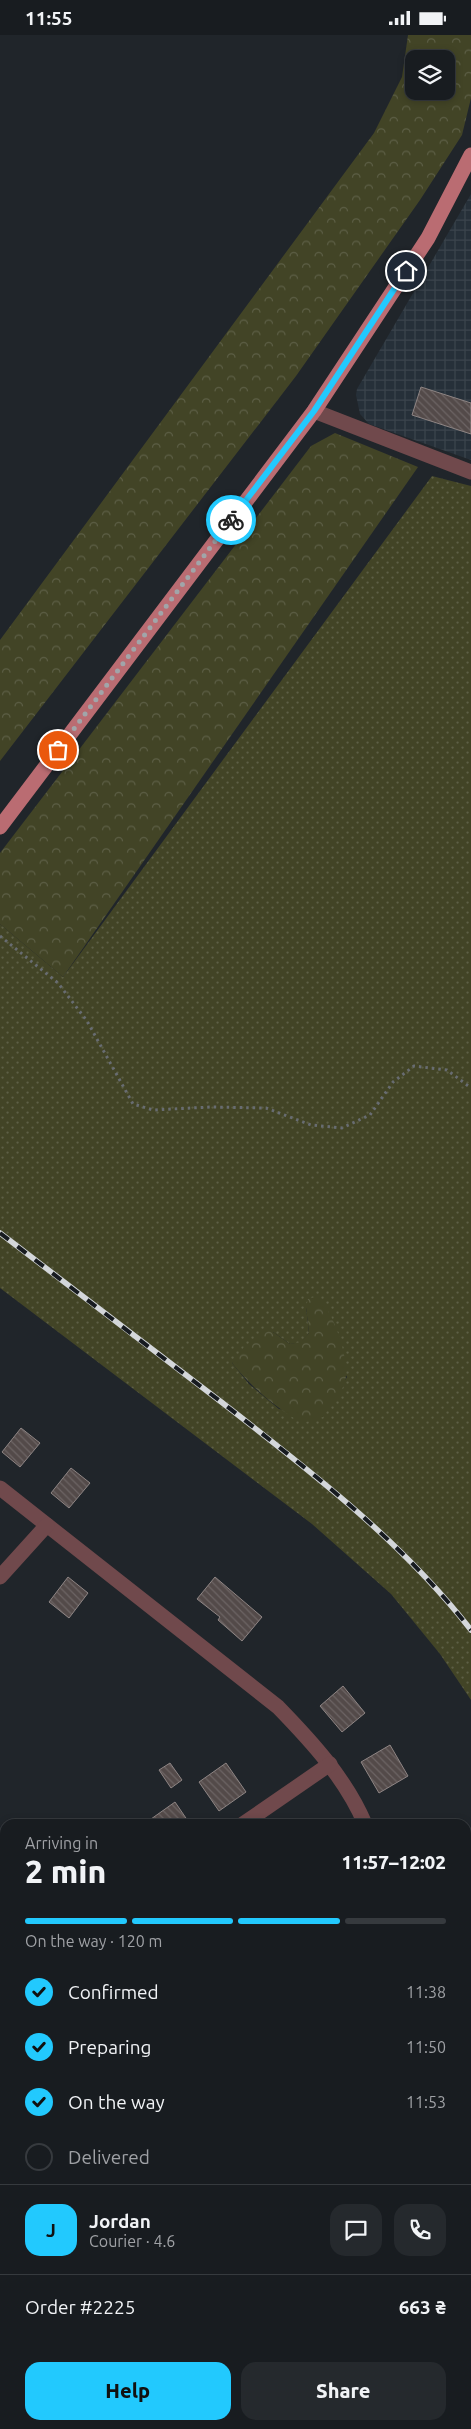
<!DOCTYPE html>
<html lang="en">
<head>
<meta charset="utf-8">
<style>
  :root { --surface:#181c20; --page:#25292d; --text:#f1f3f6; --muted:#9fa1a5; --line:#363a3e; --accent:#22c9fe }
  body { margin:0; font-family:Ubuntu,sans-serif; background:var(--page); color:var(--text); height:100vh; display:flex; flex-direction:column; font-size:19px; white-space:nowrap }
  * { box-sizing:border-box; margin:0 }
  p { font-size:16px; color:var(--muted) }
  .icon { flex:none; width:28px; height:28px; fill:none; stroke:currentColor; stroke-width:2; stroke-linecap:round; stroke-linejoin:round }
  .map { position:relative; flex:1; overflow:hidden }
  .side { position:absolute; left:0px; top:1784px; width:471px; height:611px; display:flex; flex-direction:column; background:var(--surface); border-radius:15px 15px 0 0; box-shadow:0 2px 8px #0003,0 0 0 1px var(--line) }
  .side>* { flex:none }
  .buttons { position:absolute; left:405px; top:15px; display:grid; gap:10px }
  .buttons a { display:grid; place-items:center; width:50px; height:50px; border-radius:10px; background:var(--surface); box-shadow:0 2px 8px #0003,0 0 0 1px var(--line); font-size:25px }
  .pin { position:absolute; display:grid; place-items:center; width:42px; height:42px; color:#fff; margin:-21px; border:2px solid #fff; border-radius:50%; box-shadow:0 1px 5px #0007 }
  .courier { position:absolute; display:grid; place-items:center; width:50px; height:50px; margin:-25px; border:4px solid #22c9fe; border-radius:50%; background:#fff; color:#222; box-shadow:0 1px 6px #0007 }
  .headline em { font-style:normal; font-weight:800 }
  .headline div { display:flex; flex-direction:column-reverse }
  .headline { display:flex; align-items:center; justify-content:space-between; height:85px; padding:0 25px }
  h1 { font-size:32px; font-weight:800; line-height:38px }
  .bar { display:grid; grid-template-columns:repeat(4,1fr); gap:8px 5px; align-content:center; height:60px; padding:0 25px }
  .bar i { height:6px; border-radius:4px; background:var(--line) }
  .bar .on { background:var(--accent) }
  .bar p { grid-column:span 4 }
  .line { display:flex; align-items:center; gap:12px; padding:0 25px; border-top:1px solid var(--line) }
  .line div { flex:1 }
  .round { display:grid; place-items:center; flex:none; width:52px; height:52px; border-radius:15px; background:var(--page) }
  ol { padding:0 25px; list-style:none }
  li { display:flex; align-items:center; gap:15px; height:55px }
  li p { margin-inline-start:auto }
  li .icon { padding:5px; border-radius:50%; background:var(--accent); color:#111; stroke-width:4 }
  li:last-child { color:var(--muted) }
  li i { width:28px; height:28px; border:2px solid var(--line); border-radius:50% }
  .button { display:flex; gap:10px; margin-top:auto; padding:10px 25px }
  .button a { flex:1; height:58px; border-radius:15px; background:var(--accent); color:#111; font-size:20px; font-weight:800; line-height:58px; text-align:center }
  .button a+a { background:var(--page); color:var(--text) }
  .status { display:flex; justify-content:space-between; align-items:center; height:35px; padding:0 25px; background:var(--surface); direction:ltr }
  .status svg { height:14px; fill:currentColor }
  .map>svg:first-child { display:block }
</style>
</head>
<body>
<div class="status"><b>11:55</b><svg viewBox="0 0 49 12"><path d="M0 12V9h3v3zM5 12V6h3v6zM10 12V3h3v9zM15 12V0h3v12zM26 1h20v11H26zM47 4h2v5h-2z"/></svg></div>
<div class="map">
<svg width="471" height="2394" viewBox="0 0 471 2394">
  <defs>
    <pattern id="industrial-grid" width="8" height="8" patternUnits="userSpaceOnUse" patternTransform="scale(1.25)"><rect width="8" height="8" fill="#263039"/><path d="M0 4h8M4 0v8" fill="none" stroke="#3b444c"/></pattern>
    <pattern id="grass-dots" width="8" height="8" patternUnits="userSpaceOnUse" patternTransform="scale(1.25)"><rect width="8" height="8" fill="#424426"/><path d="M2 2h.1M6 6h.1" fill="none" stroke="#5d5f46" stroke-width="1.8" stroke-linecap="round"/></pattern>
    <pattern id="forest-crowns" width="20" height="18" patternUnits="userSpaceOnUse" patternTransform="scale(1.25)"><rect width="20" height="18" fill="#424426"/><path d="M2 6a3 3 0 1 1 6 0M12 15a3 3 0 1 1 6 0" fill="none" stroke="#5d5f46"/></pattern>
    <pattern id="building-back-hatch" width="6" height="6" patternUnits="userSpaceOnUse" patternTransform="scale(1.25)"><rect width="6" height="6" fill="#534a49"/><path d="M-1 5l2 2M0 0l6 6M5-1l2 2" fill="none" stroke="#6c6464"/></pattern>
  </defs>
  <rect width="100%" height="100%" fill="#20252a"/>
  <!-- industrial -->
  <polygon fill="url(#industrial-grid)" points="471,159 471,425 369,389 360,379 356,360 357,354"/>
  <!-- grass -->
  <path fill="url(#grass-dots)" fill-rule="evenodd" d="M 432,441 L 471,451 L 471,1665 L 440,1619 L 391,1559 L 312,1489 L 0,1253 L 0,889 L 63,942 ZM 306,1272 L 347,1342 L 323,1381 L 279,1374 L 249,1349 L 232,1328 L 273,1297 L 290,1309 L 301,1308 L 309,1298 Z"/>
  <!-- forest -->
  <g fill="url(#forest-crowns)" fill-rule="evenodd">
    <path d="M 408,0 L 471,0 L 471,63 L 462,100 L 420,165 L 296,341 L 0,726 L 0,605 L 374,98 L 402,42 ZM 414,24 L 446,24 L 446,56 L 414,56 Z"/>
    <polygon points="335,398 418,432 63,942 0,889 0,818 311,411"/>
    <path d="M 315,1262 C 332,1270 348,1321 346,1340 C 346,1354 331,1370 323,1382 L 302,1388 C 275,1372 252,1353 232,1328 L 244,1312 L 267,1295 L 273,1297 L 290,1309 L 301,1307 L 309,1298 L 306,1272 L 308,1264 Z"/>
  </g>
  <!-- building -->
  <g fill="url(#building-back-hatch)" stroke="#8e8584">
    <polygon points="421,352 471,368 471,399 412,380"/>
    <polygon points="21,1393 40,1408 20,1432 2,1417"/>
    <polygon points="71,1433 90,1448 69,1473 51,1458"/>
    <polygon points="68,1542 88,1558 69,1583 49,1567"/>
    <polygon points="215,1542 262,1582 242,1606 218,1585 220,1582 197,1564"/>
    <polygon points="343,1651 365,1678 342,1697 320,1671"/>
    <polygon points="390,1710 408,1741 379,1758 361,1727"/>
    <polygon points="170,1728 182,1745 171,1753 159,1735"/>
    <polygon points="226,1728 246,1757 219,1776 199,1747"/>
    <polygon points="175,1767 190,1789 144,1789"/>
  </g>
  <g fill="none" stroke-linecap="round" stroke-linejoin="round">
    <!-- path -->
    <polyline stroke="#686c71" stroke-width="3" stroke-dasharray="2.5 4" stroke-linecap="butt" points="0,901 58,948 87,986 133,1069 153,1075 211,1072 266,1073 311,1090 342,1093 370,1080 393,1047 414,1031 447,1035 471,1053"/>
    <!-- minor -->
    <g stroke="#70494c" stroke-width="15">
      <polyline points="314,376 471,437"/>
      <path d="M 0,1453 L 278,1672 C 312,1707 346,1744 365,1789"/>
      <polyline points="0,1542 47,1490"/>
      <polyline points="243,1789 330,1729"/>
      <polyline points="0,1956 5,1953"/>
      <polyline points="466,2124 471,2161"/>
      <polyline points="466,2187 471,2164"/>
      <polyline points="0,2244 5,2248"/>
      <polyline points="189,2390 194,2394"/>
      <polyline points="316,2394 319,2390"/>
    </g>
    <!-- major -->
    <polyline stroke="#ba6c72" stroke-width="15" points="0,792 314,376 428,203 471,120"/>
    <!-- rail casing -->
    <g stroke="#d3d6da" stroke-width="5.5">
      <path id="rail" d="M 0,1198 C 73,1254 146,1310 220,1366 C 310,1436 401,1505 471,1595"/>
    </g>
    <!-- rail -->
    <use href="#rail" stroke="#171b20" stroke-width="4" stroke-dasharray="11" stroke-linecap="butt"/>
  </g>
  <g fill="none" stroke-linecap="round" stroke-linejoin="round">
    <!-- done -->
    <polyline stroke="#a1a5a9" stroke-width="5" stroke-dasharray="0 9" points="58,715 231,485"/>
    <!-- route -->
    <polyline stroke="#22c9fe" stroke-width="6" points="231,485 314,376 406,236"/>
  </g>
</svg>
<div class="buttons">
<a><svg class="icon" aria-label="layers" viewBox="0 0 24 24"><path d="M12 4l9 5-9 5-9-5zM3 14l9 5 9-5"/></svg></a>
</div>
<div class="pin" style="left:58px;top:715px;background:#ea580c"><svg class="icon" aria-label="bag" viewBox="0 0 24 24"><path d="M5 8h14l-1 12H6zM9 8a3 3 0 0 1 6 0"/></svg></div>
<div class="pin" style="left:406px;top:236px;background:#1f2937"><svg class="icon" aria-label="home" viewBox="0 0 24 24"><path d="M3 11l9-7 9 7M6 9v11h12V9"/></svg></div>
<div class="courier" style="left:231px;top:485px"><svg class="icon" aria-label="bike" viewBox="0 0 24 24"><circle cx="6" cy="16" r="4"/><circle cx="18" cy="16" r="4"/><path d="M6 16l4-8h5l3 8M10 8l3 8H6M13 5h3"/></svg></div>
<section class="side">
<div class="headline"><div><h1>2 min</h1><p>Arriving in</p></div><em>11:57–12:02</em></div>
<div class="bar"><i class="on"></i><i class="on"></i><i class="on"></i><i></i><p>On the way · 120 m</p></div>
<ol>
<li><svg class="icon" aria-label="check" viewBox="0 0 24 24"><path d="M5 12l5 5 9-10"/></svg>Confirmed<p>11:38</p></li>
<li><svg class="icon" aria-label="check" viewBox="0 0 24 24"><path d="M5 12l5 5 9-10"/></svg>Preparing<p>11:50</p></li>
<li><svg class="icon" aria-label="check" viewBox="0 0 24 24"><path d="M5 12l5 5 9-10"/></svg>On the way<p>11:53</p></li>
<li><i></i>Delivered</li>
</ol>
<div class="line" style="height:90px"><b class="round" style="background:var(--accent);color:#111">J</b><div><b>Jordan</b><p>Courier · 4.6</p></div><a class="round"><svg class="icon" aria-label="chat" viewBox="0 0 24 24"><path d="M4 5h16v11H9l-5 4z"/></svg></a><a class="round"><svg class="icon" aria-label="phone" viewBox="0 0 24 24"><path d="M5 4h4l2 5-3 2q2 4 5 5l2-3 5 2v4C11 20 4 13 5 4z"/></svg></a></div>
<div class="line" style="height:65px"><div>Order #2225</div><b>663 ₴</b></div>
<div class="button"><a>Help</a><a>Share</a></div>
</section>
</div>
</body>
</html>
